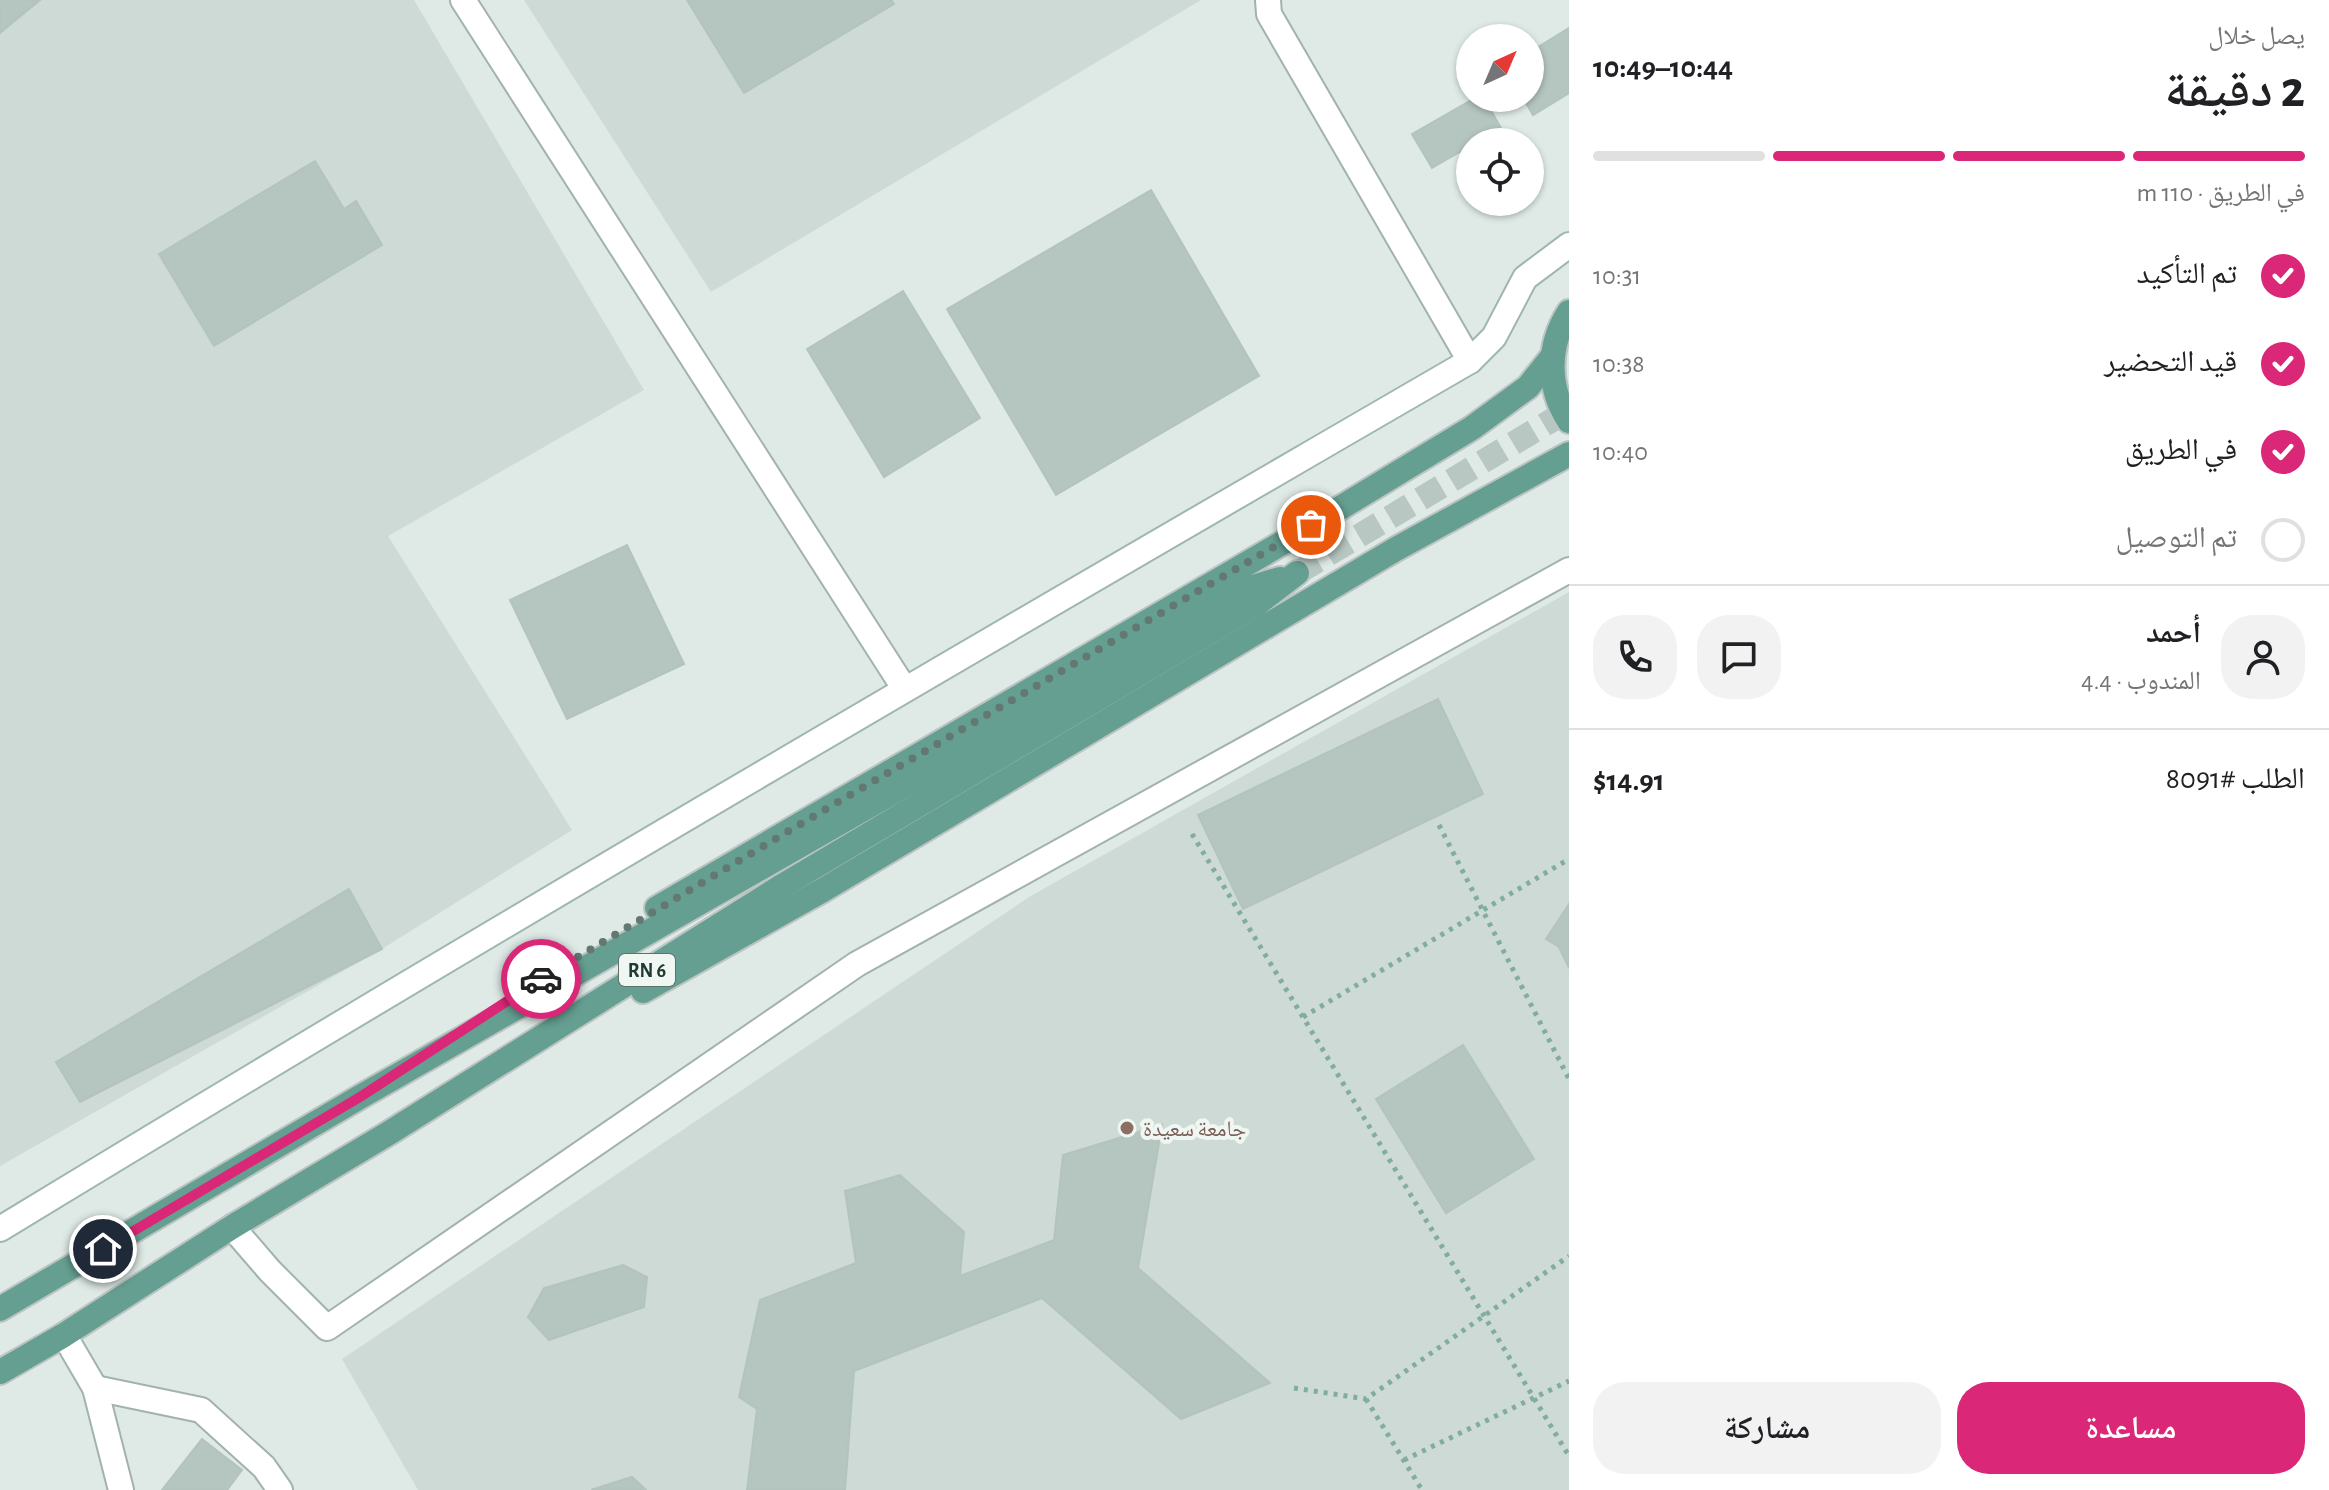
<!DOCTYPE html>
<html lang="ar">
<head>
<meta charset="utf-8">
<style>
  :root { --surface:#fff; --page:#f2f2f2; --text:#202124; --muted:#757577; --line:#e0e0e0; --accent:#db2777 }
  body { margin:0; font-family:"Alegreya Sans","Noto Naskh Arabic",sans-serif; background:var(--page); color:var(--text); direction:rtl; height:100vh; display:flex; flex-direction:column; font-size:30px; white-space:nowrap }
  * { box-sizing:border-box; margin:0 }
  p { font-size:26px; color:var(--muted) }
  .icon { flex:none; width:44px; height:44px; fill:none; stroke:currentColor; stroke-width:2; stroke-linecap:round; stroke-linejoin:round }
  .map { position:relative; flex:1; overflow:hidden; direction:ltr }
  .drawer { display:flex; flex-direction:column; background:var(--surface); width:760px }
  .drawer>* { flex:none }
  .needle { width:52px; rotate:44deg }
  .tools { position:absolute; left:1456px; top:24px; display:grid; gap:16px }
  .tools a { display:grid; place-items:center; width:88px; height:88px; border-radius:50%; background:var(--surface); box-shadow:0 2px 6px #0004; font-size:40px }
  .pin { position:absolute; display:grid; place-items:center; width:68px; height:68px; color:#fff; margin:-34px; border:4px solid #fff; border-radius:50%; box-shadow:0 2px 8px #0007 }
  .courier { position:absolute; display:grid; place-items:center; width:80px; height:80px; margin:-40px; border:6px solid #db2777; border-radius:50%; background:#fff; color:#222; box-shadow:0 2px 10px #0007 }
  .headline em { font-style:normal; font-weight:600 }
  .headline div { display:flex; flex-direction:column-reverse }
  .headline { display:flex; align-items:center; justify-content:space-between; height:136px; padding:0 24px }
  h1 { font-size:52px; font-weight:600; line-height:60px }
  .bar { display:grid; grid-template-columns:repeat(4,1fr); gap:12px 8px; align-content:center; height:96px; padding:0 24px }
  .bar i { height:10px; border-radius:6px; background:var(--line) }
  .bar .current { background:var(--accent) }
  .bar p { grid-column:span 4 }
  .line { display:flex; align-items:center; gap:20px; padding:0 24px; border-top:2px solid var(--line) }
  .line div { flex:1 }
  .round { display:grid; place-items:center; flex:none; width:84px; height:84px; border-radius:32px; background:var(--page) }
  ol { padding:0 24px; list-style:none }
  li { display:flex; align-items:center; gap:24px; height:88px }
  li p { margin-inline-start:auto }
  li .icon { padding:8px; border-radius:50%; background:var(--accent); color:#fff; stroke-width:4 }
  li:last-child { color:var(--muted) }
  li i { width:44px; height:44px; border:4px solid var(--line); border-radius:50% }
  .cta { display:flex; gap:16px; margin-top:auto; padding:16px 24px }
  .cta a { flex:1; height:92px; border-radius:32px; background:var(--accent); color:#fff; font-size:32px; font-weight:600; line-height:92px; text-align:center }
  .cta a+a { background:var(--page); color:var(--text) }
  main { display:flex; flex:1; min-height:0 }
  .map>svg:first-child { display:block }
</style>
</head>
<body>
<main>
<section class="drawer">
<div class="headline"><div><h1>2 دقيقة</h1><p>يصل خلال</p></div><em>10:44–10:49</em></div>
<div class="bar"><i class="current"></i><i class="current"></i><i class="current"></i><i></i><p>في الطريق · 110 m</p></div>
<ol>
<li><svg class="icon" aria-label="check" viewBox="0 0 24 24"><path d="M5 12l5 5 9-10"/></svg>تم التأكيد<p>10:31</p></li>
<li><svg class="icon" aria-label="check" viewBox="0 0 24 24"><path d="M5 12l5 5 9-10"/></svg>قيد التحضير<p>10:38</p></li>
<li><svg class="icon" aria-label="check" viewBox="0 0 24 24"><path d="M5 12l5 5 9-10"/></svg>في الطريق<p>10:40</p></li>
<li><i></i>تم التوصيل</li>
</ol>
<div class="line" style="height:144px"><a class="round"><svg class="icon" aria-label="person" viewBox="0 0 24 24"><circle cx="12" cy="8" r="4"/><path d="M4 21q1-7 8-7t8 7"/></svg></a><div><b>أحمد</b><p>المندوب · 4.4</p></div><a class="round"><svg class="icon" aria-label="chat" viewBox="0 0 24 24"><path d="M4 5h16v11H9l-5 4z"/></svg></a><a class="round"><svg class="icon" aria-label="phone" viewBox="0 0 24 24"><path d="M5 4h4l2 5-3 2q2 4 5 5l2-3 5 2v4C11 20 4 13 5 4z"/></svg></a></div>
<div class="line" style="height:104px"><div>الطلب #8091</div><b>$14.91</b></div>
<div class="cta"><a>مساعدة</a><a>مشاركة</a></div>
</section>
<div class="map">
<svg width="1569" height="1490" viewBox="0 0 1569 1490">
  <rect width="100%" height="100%" fill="#dfeae6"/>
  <!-- built -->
  <g fill="#cedad5">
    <polygon points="0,0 414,0 644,390 388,536 572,830 382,949 0,1166"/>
    <polygon points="524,0 1201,0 711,292"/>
    <polygon points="1569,592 1569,1490 418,1490 342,1359 1029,897"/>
  </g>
  <!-- building -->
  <g fill="#b5c5bf" stroke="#b2c4bd" stroke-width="2">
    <polygon points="0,0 40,0 0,33"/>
    <polygon points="687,0 891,0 894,4 744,93"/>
    <polygon points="1569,28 1569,93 1533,115 1523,98 1530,98 1530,52"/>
    <polygon points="1475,98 1484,98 1501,128 1476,142 1470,142 1470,146 1432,168 1412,134"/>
    <polygon points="315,161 344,209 356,201 382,245 214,346 159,254"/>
    <polygon points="1151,190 1259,376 1056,495 947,309"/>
    <polygon points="903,291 980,418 884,477 807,349"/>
    <polygon points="627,545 684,664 567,719 510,600"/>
    <polygon points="1438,699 1483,794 1243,909 1198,815"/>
    <polygon points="349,889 382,949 80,1102 56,1062"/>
    <polygon points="1569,904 1569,968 1559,947 1546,939"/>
    <polygon points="1463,1045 1534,1159 1446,1213 1376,1099"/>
    <polygon points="1162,1125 1138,1268 1270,1383 1181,1419 1042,1298 854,1371 845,1490 747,1490 757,1409 739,1397 760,1300 856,1263 845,1191 900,1175 964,1232 960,1276 1054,1240 1063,1155"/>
    <polygon points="623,1265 647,1277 644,1307 549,1340 528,1317 544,1288"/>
    <polygon points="202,1439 242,1470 227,1490 162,1490"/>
    <polygon points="632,1477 646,1490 591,1490"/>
  </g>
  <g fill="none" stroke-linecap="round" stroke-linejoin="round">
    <!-- primary-tunnel -->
    <polyline stroke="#b9c7c2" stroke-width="24" stroke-dasharray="24 12" stroke-linecap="butt" points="1297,573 1569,410"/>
    <!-- minor casing -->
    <g stroke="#a2b2ad" stroke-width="28">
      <g id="minor">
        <polyline points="463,0 904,688"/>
        <polyline points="1268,0 1269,14 1470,361"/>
        <polyline points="232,1227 270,1271 327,1328 857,964 1569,570"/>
        <polyline points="64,1335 95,1388 121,1490"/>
        <polyline points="95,1388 201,1410 264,1467 280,1490"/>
      </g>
    </g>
    <!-- secondary casing -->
    <g stroke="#9fb6ae" stroke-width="28">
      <path id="secondary" d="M 0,1229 C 486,933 978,646 1470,361 L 1494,337 L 1525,278 L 1569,245"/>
    </g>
    <!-- primary casing -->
    <g stroke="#bcc4c2" stroke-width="28">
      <g id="primary">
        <path d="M 1569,312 C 1547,346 1547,387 1569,421"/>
        <polyline points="657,908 1284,542 1472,428 1528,387 1552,357"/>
        <polyline points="643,991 823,890 1396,549 1569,454"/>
        <polyline points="0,1309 360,1097 1250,588 1280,579"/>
        <polyline points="0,1372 64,1335 232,1227 389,1133 782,886 1257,604 1297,573"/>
      </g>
    </g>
    <!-- path -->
    <g stroke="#80ada0" stroke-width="5" stroke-dasharray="4 6" stroke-linecap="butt">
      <polyline points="1439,825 1569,1079"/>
      <polyline points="1192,834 1569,1456"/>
      <polyline points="1303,1017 1569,859"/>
      <polyline points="1294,1388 1366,1399 1569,1256"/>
      <polyline points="1366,1399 1422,1490"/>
      <polyline points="1404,1460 1569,1381"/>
    </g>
    <!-- minor -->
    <use href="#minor" stroke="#fff" stroke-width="24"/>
    <!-- secondary -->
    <use href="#secondary" stroke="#fff" stroke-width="24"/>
    <!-- primary -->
    <use href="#primary" stroke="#659f91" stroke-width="24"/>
  </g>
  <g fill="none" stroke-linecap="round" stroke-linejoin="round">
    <!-- done -->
    <polyline stroke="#647872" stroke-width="8" stroke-dasharray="0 14.4" points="541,979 792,829 1311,525"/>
    <!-- route -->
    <polyline stroke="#db2777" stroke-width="10" points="103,1249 360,1097 541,979"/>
  </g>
  <!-- markers -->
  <circle fill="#8d6e63" stroke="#f0f7f3" stroke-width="3" cx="1127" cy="1128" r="8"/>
  <g text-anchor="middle" stroke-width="8" stroke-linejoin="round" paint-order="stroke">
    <!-- shield labels -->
    <rect fill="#f0f7f3" stroke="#5f736d" stroke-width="2" x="619" y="954" width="56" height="32" rx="6"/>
    <g font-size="20" font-weight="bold" fill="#213a34">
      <text x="647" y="977">RN 6</text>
    </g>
    <!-- education labels -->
    <g font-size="22" fill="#785e54" stroke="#f0f7f3" text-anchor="start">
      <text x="1143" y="1136">جامعة سعيدة</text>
    </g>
  </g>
</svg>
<div class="tools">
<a><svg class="needle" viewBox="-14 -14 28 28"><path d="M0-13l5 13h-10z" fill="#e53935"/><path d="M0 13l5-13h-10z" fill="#757577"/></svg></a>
<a><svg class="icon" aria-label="locate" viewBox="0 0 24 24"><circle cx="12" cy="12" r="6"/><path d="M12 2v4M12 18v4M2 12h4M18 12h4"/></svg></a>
</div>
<div class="pin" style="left:1311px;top:525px;background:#ea580c"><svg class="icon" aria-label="bag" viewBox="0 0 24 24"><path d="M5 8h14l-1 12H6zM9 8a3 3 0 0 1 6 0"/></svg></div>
<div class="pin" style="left:103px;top:1249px;background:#1f2937"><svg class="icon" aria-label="home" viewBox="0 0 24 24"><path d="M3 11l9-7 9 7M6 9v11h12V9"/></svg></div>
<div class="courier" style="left:541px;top:979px"><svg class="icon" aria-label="car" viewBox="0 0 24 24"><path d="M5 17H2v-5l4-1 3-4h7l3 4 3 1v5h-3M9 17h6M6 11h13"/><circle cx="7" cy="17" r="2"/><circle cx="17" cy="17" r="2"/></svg></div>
</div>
</main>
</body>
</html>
